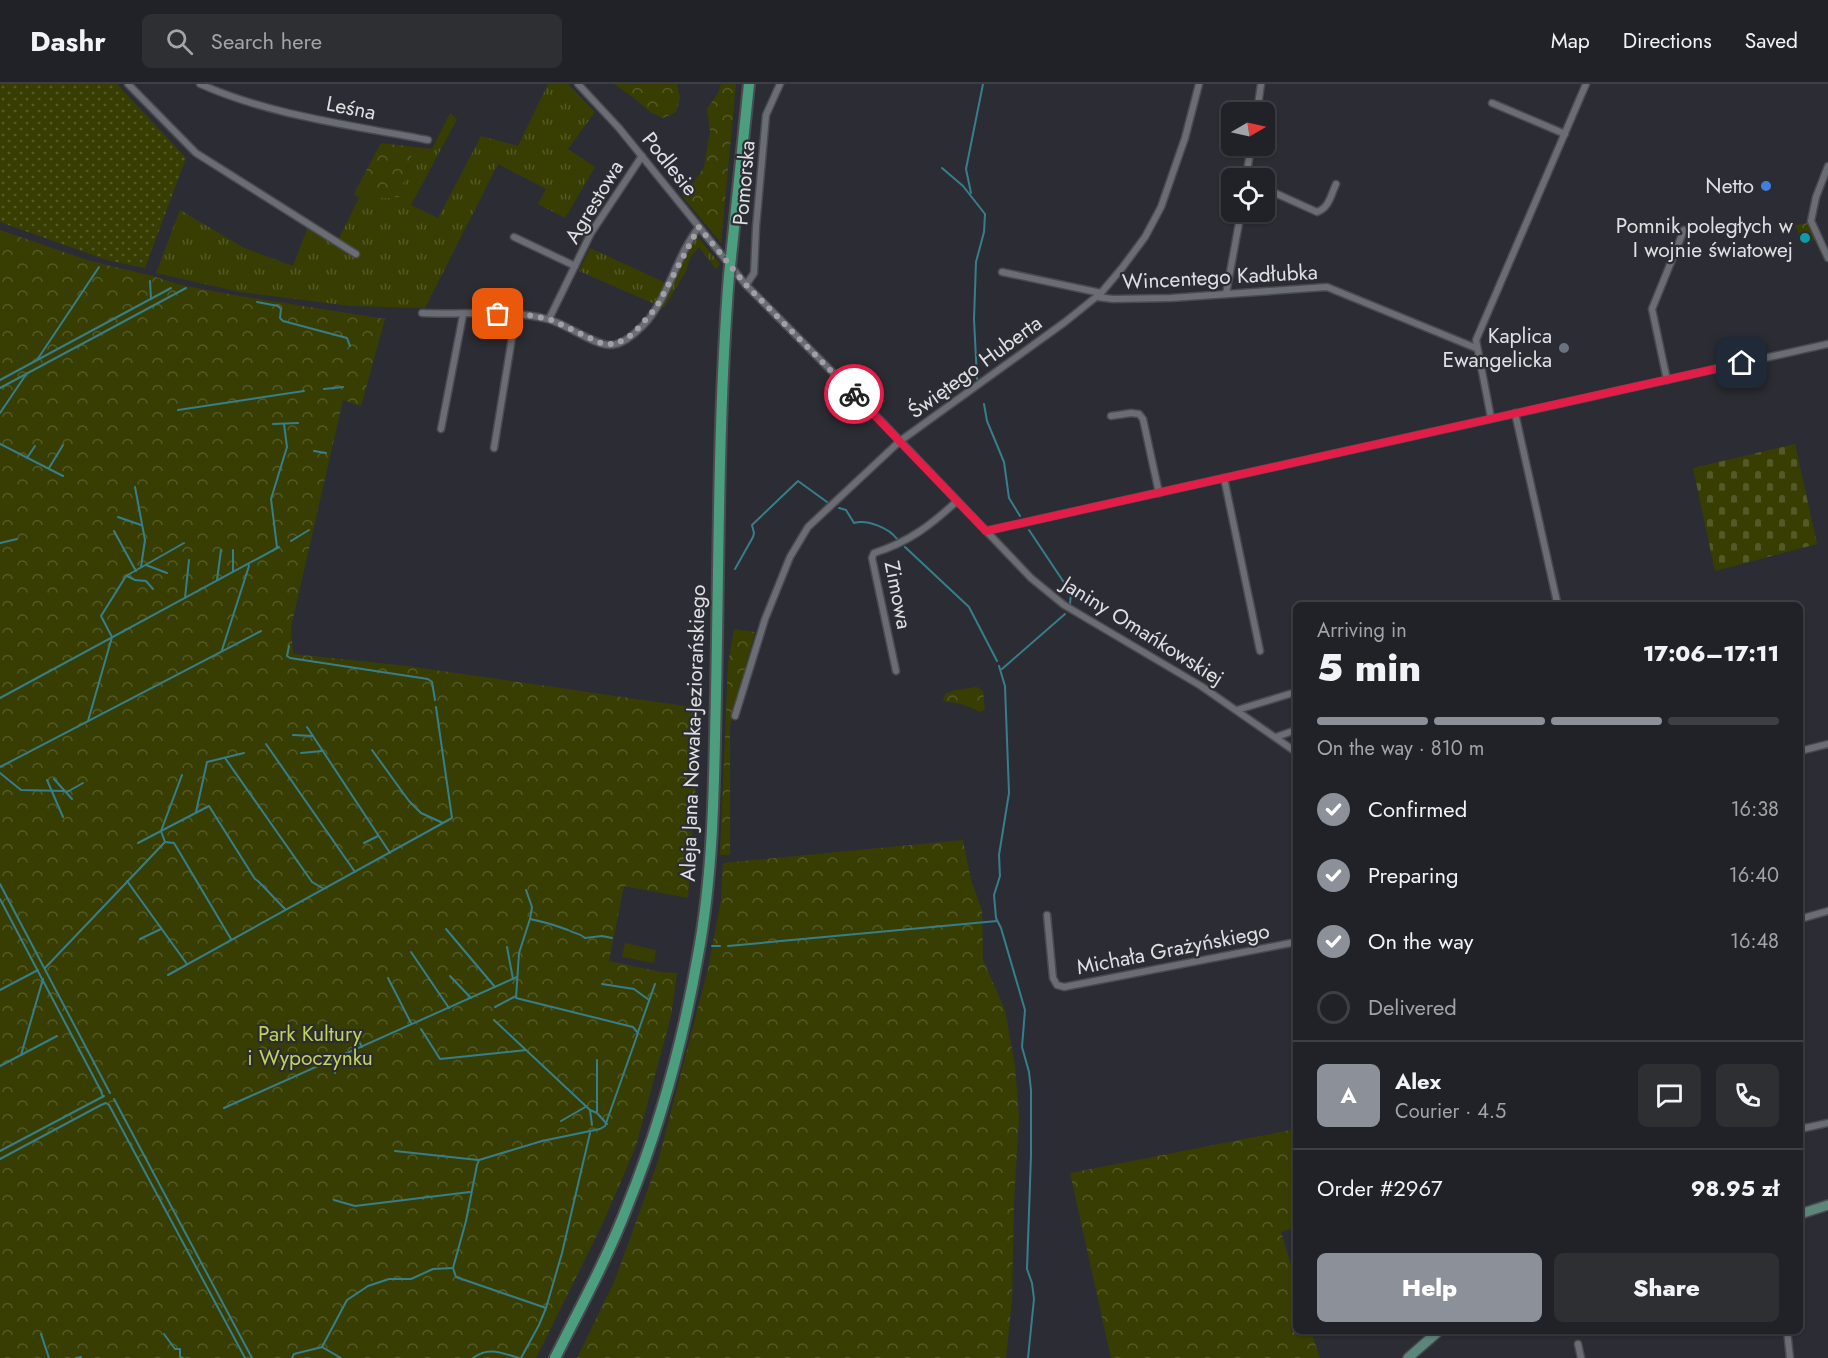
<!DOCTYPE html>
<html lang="en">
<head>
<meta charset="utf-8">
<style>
  :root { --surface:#212227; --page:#2d2f33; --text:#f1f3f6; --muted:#a2a4a7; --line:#3e3f44; --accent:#8c9099 }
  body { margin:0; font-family:Jost,sans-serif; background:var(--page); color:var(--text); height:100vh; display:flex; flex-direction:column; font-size:22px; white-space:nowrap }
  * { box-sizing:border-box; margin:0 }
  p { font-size:20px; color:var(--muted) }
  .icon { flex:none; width:33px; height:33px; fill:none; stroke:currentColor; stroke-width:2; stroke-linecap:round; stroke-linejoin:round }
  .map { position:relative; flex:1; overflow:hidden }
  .side { position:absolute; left:1293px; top:518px; width:510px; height:732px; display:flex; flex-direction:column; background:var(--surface); border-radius:9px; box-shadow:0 2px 4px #0004,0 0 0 2px var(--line) }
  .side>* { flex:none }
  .needle { width:39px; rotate:81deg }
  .buttons { position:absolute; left:1221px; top:18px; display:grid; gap:12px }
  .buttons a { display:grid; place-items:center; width:54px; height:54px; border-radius:9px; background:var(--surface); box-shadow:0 2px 4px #0004,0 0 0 2px var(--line); font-size:30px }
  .pin { position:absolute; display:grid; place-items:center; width:51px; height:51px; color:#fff; margin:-26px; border-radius:12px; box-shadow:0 3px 9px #0006 }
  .courier { position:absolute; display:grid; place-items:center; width:60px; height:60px; margin:-30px; border:4px solid #e11d48; border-radius:50%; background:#fff; color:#222; box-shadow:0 2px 8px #0007 }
  .head em { font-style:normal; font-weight:800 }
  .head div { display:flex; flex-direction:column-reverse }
  .head { display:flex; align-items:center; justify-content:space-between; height:102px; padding:0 24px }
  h1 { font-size:39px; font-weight:800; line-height:45px }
  .bar { display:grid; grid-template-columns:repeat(4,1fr); gap:9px 6px; align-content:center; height:72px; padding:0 24px }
  .bar i { height:8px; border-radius:4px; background:var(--line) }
  .bar .selected { background:var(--accent) }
  .bar p { grid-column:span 4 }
  .line { display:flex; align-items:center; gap:15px; padding:0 24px; border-top:2px solid var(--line) }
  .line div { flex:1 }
  .round { display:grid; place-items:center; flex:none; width:63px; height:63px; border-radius:9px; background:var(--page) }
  ol { padding:0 24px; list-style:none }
  li { display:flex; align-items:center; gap:18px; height:66px }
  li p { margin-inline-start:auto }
  li .icon { padding:6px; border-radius:50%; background:var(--accent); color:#fff; stroke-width:4 }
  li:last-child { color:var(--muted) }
  li i { width:33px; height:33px; border:3px solid var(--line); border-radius:50% }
  .button { display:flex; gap:12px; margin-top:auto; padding:12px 24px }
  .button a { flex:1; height:69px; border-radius:9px; background:var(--accent); color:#fff; font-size:24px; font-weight:800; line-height:69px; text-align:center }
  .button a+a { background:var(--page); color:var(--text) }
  header { display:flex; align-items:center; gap:36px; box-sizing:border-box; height:84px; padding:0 30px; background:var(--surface); border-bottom:2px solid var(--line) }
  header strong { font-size:28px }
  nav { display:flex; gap:33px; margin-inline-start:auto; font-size:21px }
  .search { width:420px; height:54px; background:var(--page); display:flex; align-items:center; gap:15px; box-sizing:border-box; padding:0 21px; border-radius:9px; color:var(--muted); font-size:22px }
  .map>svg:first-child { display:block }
</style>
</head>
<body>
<header>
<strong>Dashr</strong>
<div class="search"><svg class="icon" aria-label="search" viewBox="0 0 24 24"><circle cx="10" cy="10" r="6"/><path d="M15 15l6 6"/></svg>Search here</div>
<nav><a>Map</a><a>Directions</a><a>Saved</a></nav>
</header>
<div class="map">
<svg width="1828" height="1274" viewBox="0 0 1828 1274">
  <defs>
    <pattern id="grass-tufts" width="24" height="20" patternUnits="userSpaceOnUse" patternTransform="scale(1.5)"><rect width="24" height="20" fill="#383e02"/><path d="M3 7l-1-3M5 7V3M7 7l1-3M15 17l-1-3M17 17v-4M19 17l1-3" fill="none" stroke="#545a27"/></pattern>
    <pattern id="forest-crowns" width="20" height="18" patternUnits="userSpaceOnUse" patternTransform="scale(1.5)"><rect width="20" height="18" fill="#383e02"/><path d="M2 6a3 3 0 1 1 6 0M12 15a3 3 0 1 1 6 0" fill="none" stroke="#545a27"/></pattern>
    <pattern id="cemetery-stones" width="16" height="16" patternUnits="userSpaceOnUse" patternTransform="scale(1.5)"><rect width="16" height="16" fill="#383e02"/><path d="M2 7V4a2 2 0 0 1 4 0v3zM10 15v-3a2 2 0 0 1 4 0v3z" fill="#545a27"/></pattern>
    <pattern id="garden-dots" width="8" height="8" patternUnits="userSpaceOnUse" patternTransform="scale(1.5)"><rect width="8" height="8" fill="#383e02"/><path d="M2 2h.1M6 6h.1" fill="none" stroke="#545a27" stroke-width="1.8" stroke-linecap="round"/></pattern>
  </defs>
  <rect width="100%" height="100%" fill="#2c2d34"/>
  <!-- grass -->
  <g fill="url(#grass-tufts)">
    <polygon points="548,0 568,0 595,28 568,65 595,83 565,134 538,120 546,105 498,80 425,224 351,222 240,208 156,189 180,126 244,164 293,182 308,143 338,156 359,114 354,110 357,104 383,114 399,113 414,63 432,65 450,29 457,35 411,121 438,134 481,52 518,62"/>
    <polygon points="692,146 720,180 716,185 699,163 690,174 686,187 664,224 579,187 590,164 666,199"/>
  </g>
  <!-- forest -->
  <g fill="url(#forest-crowns)">
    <polygon points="614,0 677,0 680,14 676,28 663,34 650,28 634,14"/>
    <polygon points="721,0 736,0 721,159 682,112 696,95 704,83 710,47 707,25 718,9"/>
    <polygon points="381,59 414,63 399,113 383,114 357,104"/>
    <polygon points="1808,139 1816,156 1803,158 1795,141"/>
    <polygon points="0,146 90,177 149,191 181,201 239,212 385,235 361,322 343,316 291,543 293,570 407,582 698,624 695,713 688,814 624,802 609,877 661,888 677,889 671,932 636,1062 603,1139 536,1274 0,1274"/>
    <polygon points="734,545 755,548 730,641 730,771 720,771 728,580"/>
    <polygon points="977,603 983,607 985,625 981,628 962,620 943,617 945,610 956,606"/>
    <polygon points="963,756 971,796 982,826 983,876 1005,926 1015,982 1019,1033 1014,1117 1012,1215 1006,1274 577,1274 615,1196 658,1077 708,885 721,816 723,779"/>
    <polygon points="1296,1045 1296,1143 1281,1148 1296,1197 1296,1246 1311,1247 1320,1274 1111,1274 1070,1089"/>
  </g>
  <!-- cemetery -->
  <polygon fill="url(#cemetery-stones)" points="1795,360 1817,460 1715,487 1693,384"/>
  <!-- park -->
  <polygon fill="#383e02" points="625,859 656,866 654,879 622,873"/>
  <!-- garden -->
  <polygon fill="url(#garden-dots)" points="0,0 117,0 186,74 145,184 107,176 0,138"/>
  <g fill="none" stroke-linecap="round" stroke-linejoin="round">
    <!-- stream -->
    <g stroke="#377e8c" stroke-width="2">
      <polyline points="942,84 963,102 985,130 984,148 976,178 974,235 977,295"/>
      <polyline points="971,109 966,85 983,0"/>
      <polyline points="150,197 151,215"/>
      <polyline points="257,218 278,222 281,225 280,234 283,237 347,254 350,262"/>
      <polyline points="37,276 99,183"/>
      <polyline points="0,296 171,204"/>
      <polyline points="0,304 186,204"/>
      <polyline points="324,305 343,303"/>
      <polyline points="984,320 987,337 1004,378 1009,414 1020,432"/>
      <polyline points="178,326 304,307"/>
      <polyline points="0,329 27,289"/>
      <polyline points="273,340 298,339"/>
      <polyline points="0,360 63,392"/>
      <polyline points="314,367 326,369"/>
      <polyline points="27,374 35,362"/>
      <polyline points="49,384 63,361"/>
      <polyline points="135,403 145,456 141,483"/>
      <path d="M 839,424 L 846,426 L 854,439 C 867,435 889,444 897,455"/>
      <polyline points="118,433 141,441"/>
      <polyline points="1029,446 1071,509 1070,520"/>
      <polyline points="114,447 136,487"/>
      <polyline points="291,457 309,446"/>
      <polyline points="0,459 17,455"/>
      <polyline points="277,463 271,415 287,363 284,340"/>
      <polyline points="905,463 969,523 997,577"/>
      <polyline points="233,466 233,487"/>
      <polyline points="146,481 167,489"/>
      <polyline points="735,485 753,453 754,449 752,441 798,397 827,418"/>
      <polyline points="127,492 135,496 146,497 153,505"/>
      <polyline points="217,496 221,466"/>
      <polyline points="185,514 189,476"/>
      <polyline points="289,562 287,572 290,574 428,595 432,598 435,616"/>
      <polyline points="222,566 249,482 248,480"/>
      <polyline points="999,582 1005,602 1009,709 999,771 1000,792 994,811 996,834 1001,844 1025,926 1022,963 1029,988 1031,1006 1031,1071 1027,1185 1032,1199 1034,1215 1028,1274"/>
      <polyline points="1002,585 1065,530"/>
      <polyline points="0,614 279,463"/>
      <polyline points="88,637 112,553 101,532 126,492 184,459"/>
      <polyline points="307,643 390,769"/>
      <polyline points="293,651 313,652"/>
      <polyline points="266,660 355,788"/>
      <polyline points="372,666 409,717 421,729 443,739"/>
      <polyline points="301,669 322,667"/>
      <polyline points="225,674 312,798 324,805"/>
      <polyline points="0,683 261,547"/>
      <polyline points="0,689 21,706 64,707"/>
      <polyline points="182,691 161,747 165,758 174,759 231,855"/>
      <polyline points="54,695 72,715"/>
      <polyline points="47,696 63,733"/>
      <polyline points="67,708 83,699"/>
      <polyline points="196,728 207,678 244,669"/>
      <polyline points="138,759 209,722 255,795 258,797 285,825"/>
      <polyline points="364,759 378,752"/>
      <polyline points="127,797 187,880"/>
      <polyline points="0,800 110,1009"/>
      <polyline points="526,806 532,823 530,835 519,869 516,914 633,943 638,949 605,1042 600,1045 542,1057 479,1076 477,1081 466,1137 453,1184 456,1193 546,1224"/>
      <polyline points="0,815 101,1007 103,1013"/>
      <path d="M 530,835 C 545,838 555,841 568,846 C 575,850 578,848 585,854 L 602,852 L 612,854"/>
      <polyline points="446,845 495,903"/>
      <polyline points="140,855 161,845"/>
      <polyline points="712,862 720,862"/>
      <polyline points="728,862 997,837"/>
      <polyline points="507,863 513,895"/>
      <polyline points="411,868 449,924"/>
      <polyline points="45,884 165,758"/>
      <polyline points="168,891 452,734 436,623"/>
      <polyline points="450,892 471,914"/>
      <polyline points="388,894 411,939"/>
      <polyline points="602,900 634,905 649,916"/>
      <polyline points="0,906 38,886"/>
      <polyline points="495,923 516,912"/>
      <polyline points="494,936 590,1026 597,1029 607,1040"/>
      <polyline points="421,945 440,975 526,966"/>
      <polyline points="638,948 655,900"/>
      <polyline points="355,950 362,963"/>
      <polyline points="21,971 43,895"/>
      <polyline points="0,982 57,952"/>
      <polyline points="335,989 335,974"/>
      <polyline points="114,1015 252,1274"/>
      <polyline points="224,1024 517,893"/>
      <polyline points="590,1026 592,1041"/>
      <polyline points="597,1028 597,976"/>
      <polyline points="561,1037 587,1022"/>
      <polyline points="0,1067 104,1012"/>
      <polyline points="395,1067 478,1076"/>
      <polyline points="0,1075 101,1021 106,1019 109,1021 245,1274"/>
      <polyline points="334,1116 355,1122 470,1108"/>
      <polyline points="41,1250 49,1274"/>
      <polyline points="164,1250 175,1265 180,1265 180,1273 183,1274"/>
      <polyline points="322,1263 347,1216 368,1202 389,1195 411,1195 433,1185 453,1184"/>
      <polyline points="76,1274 81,1273"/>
      <polyline points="292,1274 294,1270 322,1263 341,1274"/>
      <path d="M 473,1274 C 488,1262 502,1269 519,1274"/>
      <polyline points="521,1274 539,1241 546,1224 562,1169 590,1049"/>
    </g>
    <!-- street casing -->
    <g stroke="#4a4a50" stroke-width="9">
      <g id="street">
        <polyline points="128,0 196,69 356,170"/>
        <path d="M 200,0 C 272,32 352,41 428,56"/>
        <polyline points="578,0 619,44 746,201 883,339 1031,494 1064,521 1201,602 1296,668"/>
        <polyline points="1492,19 1565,50"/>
        <polyline points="1257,28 1261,0"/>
        <polyline points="1828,82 1816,113 1811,137 1828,174"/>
        <polyline points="1246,94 1251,62"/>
        <path d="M 1264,104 L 1317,128 C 1329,124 1331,111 1336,100"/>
        <polyline points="514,153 575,182"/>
        <polyline points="1002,188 1101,209"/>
        <polyline points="746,201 754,189 756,143 766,31 780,0"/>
        <polyline points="1226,210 1241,128"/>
        <polyline points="1097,213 1113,215 1171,214 1327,203 1476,264"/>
        <path d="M 422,229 C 464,231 506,225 547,235 C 565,239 593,261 610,261 C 624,261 640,245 648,236 C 670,208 677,171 699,143"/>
        <polyline points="549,235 591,149 642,72"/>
        <polyline points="1667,296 1652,225 1684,146"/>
        <polyline points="1515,329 1557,518"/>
        <polyline points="1111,332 1131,329 1139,330 1143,335 1159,409"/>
        <polyline points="1491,334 1476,256 1586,0"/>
        <polyline points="441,345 463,231"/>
        <polyline points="494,364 516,229"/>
        <polyline points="1224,394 1260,567"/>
        <polyline points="986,447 1828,260"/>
        <path d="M 896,587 L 872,474 L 874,469 C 909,458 931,441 957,417"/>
        <polyline points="1237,626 1296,608"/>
        <polyline points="735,632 765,535 790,473 808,443 900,357 1065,238 1101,209 1122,184 1145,153 1161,123 1185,54 1199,0"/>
        <polyline points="1276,653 1296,646"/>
        <polyline points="1800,667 1828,660"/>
        <polyline points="1047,831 1053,894 1057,901 1064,903 1296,858"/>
        <polyline points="1800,835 1828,827"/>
        <polyline points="1800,1045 1828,1039"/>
        <polyline points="1787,1246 1790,1274"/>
        <polyline points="1578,1260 1581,1274"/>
      </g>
    </g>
    <!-- secondary casing -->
    <g stroke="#4a4a50" stroke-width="12">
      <g id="secondary">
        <polyline points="1800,1130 1828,1121"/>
        <polyline points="1408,1274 1440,1246"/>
      </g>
    </g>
    <!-- primary casing -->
    <g stroke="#4a4a50" stroke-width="14">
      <g id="primary">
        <polyline points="731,173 749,0"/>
        <path d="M 555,1274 C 580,1224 607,1175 627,1123 C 660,1042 683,957 698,871 C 714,785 714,697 716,609 C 719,470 718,330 729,191"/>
      </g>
    </g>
    <!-- street -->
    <use href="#street" stroke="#6b6d75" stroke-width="6"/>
    <!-- secondary -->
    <use href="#secondary" stroke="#5b867a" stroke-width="9"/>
    <!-- primary -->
    <use href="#primary" stroke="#4b9f7e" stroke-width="10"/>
    <!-- primary-bridge casing -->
    <g stroke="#4a4a50" stroke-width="14" stroke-linecap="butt">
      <polyline id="primary-bridge" points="729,191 731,173"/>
    </g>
    <!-- primary-bridge -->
    <use href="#primary-bridge" stroke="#4b9f7e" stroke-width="10"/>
  </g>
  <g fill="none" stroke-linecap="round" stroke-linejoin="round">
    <!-- done -->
    <polyline stroke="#a0a1a6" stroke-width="6" stroke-dasharray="0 10.8" points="498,230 516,229 549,235 603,260 616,260 633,250 656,224 699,143 746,201 854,310"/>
    <!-- route -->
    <polyline stroke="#e11d48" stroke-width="8" points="854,310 986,447 1742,279"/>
  </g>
  <!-- markers -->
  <circle fill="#3f7fe0" stroke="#2c2d34" stroke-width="2" cx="1766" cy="102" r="6"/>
  <circle fill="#0f9aa8" stroke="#2c2d34" stroke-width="2" cx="1805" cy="154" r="6"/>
  <circle fill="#6b7280" stroke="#2c2d34" stroke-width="2" cx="1564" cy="264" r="6"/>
  <g text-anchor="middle" stroke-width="4.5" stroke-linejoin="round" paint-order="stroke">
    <!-- street labels -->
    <g font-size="21" fill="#dfe0e4" stroke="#2c2d34">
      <text transform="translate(351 24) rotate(11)" y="7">Leśna</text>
      <text transform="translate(670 80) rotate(51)" y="7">Podlesie</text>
      <text transform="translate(744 99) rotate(-85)" y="7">Pomorska</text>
      <text transform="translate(594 118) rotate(-59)" y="7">Agrestowa</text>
      <text transform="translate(1220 193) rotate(-3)" y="7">Wincentego Kadłubka</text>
      <text transform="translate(975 283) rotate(-36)" y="7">Świętego Huberta</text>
      <text transform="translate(898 511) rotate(79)" y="7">Zimowa</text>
      <text transform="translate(1143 547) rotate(32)" y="7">Janiny Omańkowskiej</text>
      <text transform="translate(693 649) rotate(-88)" y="7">Aleja Jana Nowaka-Jeziorańskiego</text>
      <text transform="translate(1173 865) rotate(-11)" y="7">Michała Grażyńskiego</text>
    </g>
    <!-- poi labels -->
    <g font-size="21" fill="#dfe0e4" stroke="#2c2d34" text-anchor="end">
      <text x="1754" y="109">Netto</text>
      <text x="1793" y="149">Pomnik poległych w<tspan x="1793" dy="24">I wojnie światowej</tspan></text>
      <text x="1552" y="259">Kaplica<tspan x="1552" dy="24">Ewangelicka</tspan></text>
    </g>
    <!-- park labels -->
    <g font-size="21" fill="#c3d454" stroke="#2c2d34">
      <text x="310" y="957">Park Kultury<tspan x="310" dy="24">i Wypoczynku</tspan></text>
    </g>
  </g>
</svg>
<div class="buttons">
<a><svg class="needle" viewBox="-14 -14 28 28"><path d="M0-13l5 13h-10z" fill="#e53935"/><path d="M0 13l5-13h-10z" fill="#a2a4a7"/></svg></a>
<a><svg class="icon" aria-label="locate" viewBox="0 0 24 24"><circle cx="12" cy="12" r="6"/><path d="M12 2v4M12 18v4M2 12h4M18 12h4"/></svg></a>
</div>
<div class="pin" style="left:498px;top:230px;background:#ea580c"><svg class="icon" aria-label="bag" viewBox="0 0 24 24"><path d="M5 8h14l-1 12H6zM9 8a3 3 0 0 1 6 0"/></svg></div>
<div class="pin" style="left:1742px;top:279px;background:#1f2937"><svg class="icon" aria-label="home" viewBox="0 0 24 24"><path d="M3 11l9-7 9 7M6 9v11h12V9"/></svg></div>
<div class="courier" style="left:854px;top:310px"><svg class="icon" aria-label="bike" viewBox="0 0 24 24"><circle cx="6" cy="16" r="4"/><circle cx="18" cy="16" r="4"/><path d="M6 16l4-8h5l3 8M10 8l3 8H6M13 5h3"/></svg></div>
<section class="side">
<div class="head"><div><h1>5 min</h1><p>Arriving in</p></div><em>17:06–17:11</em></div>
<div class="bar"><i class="selected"></i><i class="selected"></i><i class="selected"></i><i></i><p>On the way · 810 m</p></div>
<ol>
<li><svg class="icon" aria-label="check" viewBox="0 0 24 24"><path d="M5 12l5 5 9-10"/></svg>Confirmed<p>16:38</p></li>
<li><svg class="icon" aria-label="check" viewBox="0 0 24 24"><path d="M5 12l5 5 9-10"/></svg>Preparing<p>16:40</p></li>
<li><svg class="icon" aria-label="check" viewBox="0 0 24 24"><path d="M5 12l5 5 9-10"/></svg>On the way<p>16:48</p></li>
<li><i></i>Delivered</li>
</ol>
<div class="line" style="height:108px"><b class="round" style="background:var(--accent);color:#fff">A</b><div><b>Alex</b><p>Courier · 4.5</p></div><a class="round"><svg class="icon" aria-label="chat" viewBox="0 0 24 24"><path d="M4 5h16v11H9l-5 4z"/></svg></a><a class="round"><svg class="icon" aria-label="phone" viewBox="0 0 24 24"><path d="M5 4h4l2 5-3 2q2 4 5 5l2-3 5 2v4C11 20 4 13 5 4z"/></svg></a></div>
<div class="line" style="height:78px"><div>Order #2967</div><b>98.95 zł</b></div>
<div class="button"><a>Help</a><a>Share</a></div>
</section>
</div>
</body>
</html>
